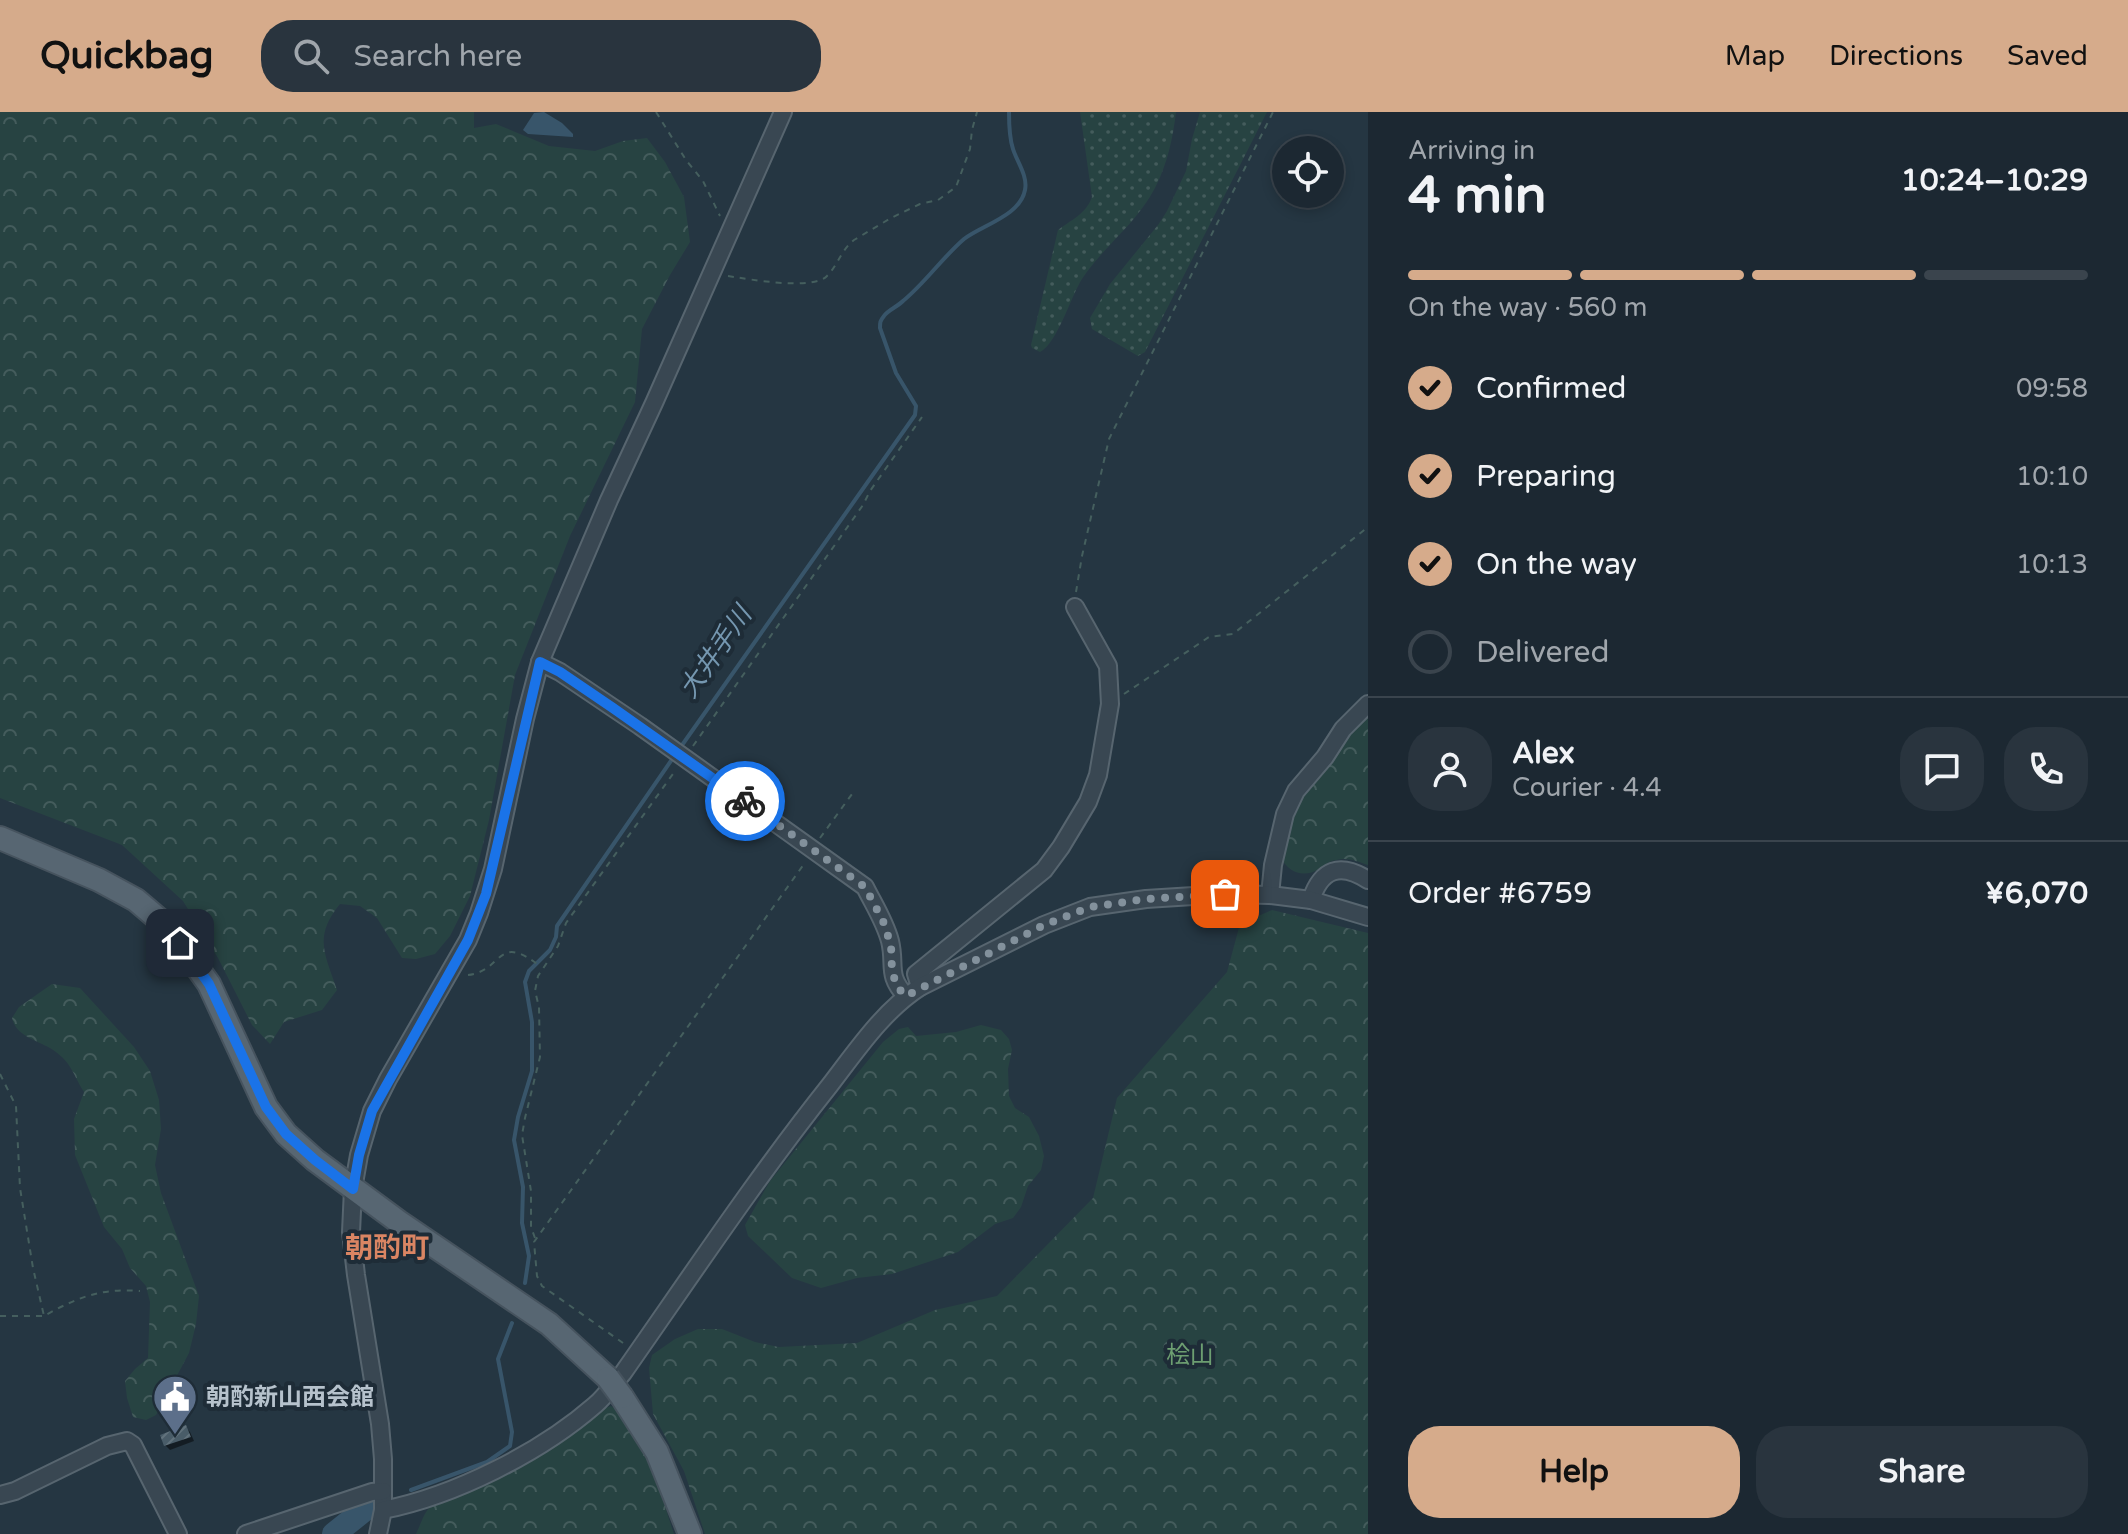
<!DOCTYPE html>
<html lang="en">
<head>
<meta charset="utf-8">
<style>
  :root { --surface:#1c2832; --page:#29343e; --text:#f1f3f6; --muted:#a0a6ac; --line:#3a444d; --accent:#d6ab8b }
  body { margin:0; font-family:"Varela Round","Noto Sans JP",sans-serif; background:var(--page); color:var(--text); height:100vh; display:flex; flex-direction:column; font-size:30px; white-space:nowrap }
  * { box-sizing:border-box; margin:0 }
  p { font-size:26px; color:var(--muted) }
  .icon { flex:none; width:44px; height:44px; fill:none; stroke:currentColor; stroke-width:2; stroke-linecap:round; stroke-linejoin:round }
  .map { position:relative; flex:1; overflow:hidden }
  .panel { display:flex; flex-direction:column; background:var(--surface); width:760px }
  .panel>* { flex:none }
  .controls { position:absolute; left:1272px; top:24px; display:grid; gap:16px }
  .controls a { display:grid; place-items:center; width:72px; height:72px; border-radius:50%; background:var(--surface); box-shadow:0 4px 12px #0003,0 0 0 2px var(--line); font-size:40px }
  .pin { position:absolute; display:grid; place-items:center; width:68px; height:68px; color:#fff; margin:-34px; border-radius:16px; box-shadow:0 4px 12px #0006 }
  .courier { position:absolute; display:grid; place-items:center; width:80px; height:80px; margin:-40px; border:6px solid #1a73e8; border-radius:50%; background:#fff; color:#222; box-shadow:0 2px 10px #0007 }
  .summary em { font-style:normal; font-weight:700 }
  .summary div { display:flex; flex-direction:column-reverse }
  .summary { display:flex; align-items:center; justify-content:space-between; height:136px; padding:0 40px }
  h1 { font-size:52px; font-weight:700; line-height:60px }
  .bar { display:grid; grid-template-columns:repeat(4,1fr); gap:12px 8px; align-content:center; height:96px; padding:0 40px }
  .bar i { height:10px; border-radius:6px; background:var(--line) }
  .bar .on { background:var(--accent) }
  .bar p { grid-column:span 4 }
  .line { display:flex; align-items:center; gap:20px; padding:0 40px; border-top:2px solid var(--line) }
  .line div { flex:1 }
  .round { display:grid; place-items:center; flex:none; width:84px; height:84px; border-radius:32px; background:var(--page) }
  ol { padding:0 40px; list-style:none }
  li { display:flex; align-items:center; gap:24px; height:88px }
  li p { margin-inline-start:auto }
  li .icon { padding:8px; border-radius:50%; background:var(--accent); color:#111; stroke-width:4 }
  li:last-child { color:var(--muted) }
  li i { width:44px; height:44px; border:4px solid var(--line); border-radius:50% }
  .cta { display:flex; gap:16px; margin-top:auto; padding:16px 40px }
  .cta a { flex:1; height:92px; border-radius:32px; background:var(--accent); color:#111; font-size:32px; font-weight:700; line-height:92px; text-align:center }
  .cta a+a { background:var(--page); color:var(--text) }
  header { display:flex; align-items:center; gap:48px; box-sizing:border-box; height:112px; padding:0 40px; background:var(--accent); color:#111 }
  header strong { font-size:38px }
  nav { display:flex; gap:44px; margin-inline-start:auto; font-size:28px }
  .search { width:560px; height:72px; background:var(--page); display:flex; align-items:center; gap:20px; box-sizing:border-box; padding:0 28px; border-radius:32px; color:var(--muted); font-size:30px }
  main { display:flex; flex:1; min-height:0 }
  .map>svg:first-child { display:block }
</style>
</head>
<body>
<header>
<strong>Quickbag</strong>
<div class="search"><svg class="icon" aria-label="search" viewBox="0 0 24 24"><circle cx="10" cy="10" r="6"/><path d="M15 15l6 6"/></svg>Search here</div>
<nav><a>Map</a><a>Directions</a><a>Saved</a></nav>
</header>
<main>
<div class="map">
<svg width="1368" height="1422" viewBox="0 0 1368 1422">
  <defs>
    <pattern id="grass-dots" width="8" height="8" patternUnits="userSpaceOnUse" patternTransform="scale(2)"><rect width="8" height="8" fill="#274342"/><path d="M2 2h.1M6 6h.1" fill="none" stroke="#445c5c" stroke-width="1.8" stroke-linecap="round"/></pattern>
    <pattern id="forest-crowns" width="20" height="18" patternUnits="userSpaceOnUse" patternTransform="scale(2)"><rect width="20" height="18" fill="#274342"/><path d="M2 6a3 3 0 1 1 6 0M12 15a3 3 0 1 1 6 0" fill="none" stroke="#445c5c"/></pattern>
    <pattern id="building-hatch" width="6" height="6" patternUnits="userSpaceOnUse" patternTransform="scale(2)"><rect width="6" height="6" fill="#495c68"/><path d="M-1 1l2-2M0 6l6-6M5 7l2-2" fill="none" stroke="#61727c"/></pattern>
  </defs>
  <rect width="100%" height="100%" fill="#253642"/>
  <!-- grass -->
  <g fill="url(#grass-dots)">
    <path d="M 1080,0 L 1176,0 C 1173,26 1167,53 1155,76 C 1137,111 1103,135 1082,167 C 1071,184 1057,232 1040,240 L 1032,236 L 1031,233 L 1058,118 C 1071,108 1086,102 1092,85 Z"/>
    <polygon points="1200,0 1267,0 1145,240 1138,244 1092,217 1090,206 1110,172 1158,113 1167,99 1186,59 1192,27"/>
  </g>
  <!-- forest -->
  <g fill="url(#forest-crowns)">
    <path d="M 0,0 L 474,0 L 474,16 L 496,12 L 549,34 L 595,39 L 623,29 L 647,26 L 665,50 L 684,85 L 690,130 L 670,163 L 642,217 L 635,290 L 570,424 L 515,563 L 489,708 L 470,784 L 450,824 L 435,842 L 416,847 L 402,846 L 377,806 L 360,794 L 340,792 C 313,825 325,842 337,878 L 322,898 L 284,910 L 270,932 L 252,913 L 218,846 L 183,789 L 122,733 L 0,686 Z"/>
    <path d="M 1368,604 L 1368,753 C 1356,749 1348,745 1336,748 C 1329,749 1325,753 1319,757 C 1304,766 1289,761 1281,746 L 1294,700 L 1305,680 L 1328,654 L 1349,623 Z"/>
    <polygon points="1272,798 1368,821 1368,1422 705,1422 684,1359 653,1302 649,1256 652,1243 675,1227 698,1217 722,1217 755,1230 779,1235 857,1231 935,1198 997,1184 1093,1086 1117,986 1227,860 1240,812"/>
    <path d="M 52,872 L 80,876 L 134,935 L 150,959 L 159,988 L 161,1017 L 155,1053 L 161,1081 L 199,1184 L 196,1212 L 189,1241 L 156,1303 L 146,1308 L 133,1305 L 127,1286 L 125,1269 L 135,1257 L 148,1246 L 150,1190 L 146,1174 L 130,1156 L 122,1137 L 104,1115 L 75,1043 L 74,1007 L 84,980 C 71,959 72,950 50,936 C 36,928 16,924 12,906 L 19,895 Z"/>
    <polygon points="981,913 1001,918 1009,927 1012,938 1008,957 1009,984 1015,996 1029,1005 1039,1024 1044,1044 1041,1058 1028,1074 1021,1095 1013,1106 995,1112 958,1140 892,1162 857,1166 821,1176 792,1166 748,1124 745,1113 770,1069 883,930 899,917 908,915 916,924 956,920"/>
    <path d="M 611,1294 C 648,1318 660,1382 674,1422 L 416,1422 C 420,1414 424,1400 431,1394 C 452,1375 482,1375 506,1362 C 541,1343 575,1305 611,1294 Z"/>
  </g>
  <!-- water -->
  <polygon fill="#38556a" points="544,0 562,11 573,22 573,25 528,22 523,18 534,1"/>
  <!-- shadow -->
  <polygon fill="#0007" points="186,1316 190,1320 194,1329 170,1338 165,1333"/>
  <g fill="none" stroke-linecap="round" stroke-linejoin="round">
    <!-- stream -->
    <g stroke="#38556a" stroke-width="4">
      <path d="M 680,636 L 915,303 L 916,294 L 896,261 L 880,216 C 880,210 880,209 884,204 C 888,198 897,195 903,189 C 925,171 942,146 964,127 C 982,113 1020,104 1025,78 C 1028,64 1017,50 1013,37 C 1009,25 1009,12 1009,0"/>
      <polyline points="525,1171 529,1144 522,1111 523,1075 514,1028 518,1005 532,959 532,910 525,870 529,859 550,838 556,825 557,814 675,643"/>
      <polyline points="411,1378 487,1350 510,1334 512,1320 498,1247 512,1211"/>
    </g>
    <!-- river -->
    <polyline stroke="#38556a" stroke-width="24" points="334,1422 369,1394"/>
  </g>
  <!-- building -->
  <polygon fill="url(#building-hatch)" points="186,1313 191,1325 164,1334 160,1323"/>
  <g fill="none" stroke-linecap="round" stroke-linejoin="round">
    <!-- minor casing -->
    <g stroke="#57656f" stroke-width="20">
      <g id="minor">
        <path d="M 540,550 L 560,560 L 640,614 L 865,775 C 874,793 885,810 890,829 C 896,853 886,863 906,884"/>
        <polyline points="1270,783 1273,753 1285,702 1296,679 1325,645 1343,617 1368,592"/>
        <path d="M 1311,788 C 1321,757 1340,750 1368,768"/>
        <polyline points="920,875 916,862 1044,758 1061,735 1088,690 1098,663 1110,592 1108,554 1075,495"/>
        <polyline points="0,1383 15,1379 107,1334 127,1329 133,1333 137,1341 178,1422"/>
        <polyline points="383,1398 383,1347 380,1312 356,1163 351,1120 353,1077 359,1043 372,999 388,967 468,828 479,801 493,757 525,607 540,550 609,388 654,291 783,0"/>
        <polyline points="246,1422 372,1380 383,1379"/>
        <path d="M 378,1422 L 383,1398 C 454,1384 540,1341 595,1293 C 606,1284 614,1271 623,1261 C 691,1164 756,1066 830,973 C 857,938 883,899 920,875 L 1044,813 L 1090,795 L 1146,787 L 1225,782 L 1270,783 L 1311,788 L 1368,805"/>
      </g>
    </g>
    <!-- major casing -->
    <g stroke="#46535e" stroke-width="26">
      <g id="major">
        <polyline points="0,726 99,768 136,788 169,816 209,872 266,995 286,1022 315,1048 399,1110 549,1212 608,1266"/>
        <polyline points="622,1285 657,1340 690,1422"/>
      </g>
    </g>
    <!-- path -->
    <g stroke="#455f5e" stroke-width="2" stroke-dasharray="6 6" stroke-linecap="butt">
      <polyline points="656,0 686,48 703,69 720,104"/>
      <path d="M 728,164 C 748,167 813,179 827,164 C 838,153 841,138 854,128 L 891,106 L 920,92 L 938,88 L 956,75 L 970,37 L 972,18 L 977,0"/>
      <polyline points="1076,480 1082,444 1109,327 1273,0"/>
      <polyline points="1124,582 1209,525 1233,522 1368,415"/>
      <polyline points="693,634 863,393 870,379 922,305"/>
      <polyline points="820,726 852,682"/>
      <path d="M 468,863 C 504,859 496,819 541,855"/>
      <path d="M 0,962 L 16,994 L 20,1076 L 33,1156 L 44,1204 C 78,1185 101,1176 140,1179"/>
      <polyline points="535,1126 531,1115 531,1079 522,1023 525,1006 540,945 539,895 535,879 538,864 558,834 566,811 675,659"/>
      <polyline points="0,1204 43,1204"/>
      <polyline points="623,1231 542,1174 537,1164 534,1130 804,752"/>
    </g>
    <!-- minor -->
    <use href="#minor" stroke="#394752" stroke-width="16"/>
    <!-- major -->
    <use href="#major" stroke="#576672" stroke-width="22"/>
    <!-- major-bridge casing -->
    <g stroke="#46535e" stroke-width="26" stroke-linecap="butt">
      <polyline id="major-bridge" points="608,1266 622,1285"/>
    </g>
    <!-- major-bridge -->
    <use href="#major-bridge" stroke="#576672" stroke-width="22"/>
  </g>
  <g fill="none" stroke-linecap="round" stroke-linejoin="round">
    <!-- done -->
    <polyline stroke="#83919c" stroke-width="8" stroke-dasharray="0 14.4" points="745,689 865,775 883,809 891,833 892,859 897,875 906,884 1044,813 1090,795 1146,787 1225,782"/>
    <!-- route -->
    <polyline stroke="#1a73e8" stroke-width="10" points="180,831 209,872 266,995 286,1022 315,1048 353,1077 359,1043 372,999 468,828 486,782 540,550 560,560 613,596 745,689"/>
  </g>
  <!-- icons -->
  <defs>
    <g id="civic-pin" transform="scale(2.3)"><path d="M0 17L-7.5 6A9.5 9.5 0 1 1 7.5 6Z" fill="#5c6f8a" stroke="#1e2c37"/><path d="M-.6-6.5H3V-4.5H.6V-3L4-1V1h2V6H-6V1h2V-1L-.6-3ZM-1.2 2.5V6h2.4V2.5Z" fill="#fff"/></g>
  </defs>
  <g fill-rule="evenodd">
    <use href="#civic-pin" x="175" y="1285"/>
  </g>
  <g text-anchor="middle" stroke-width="8" stroke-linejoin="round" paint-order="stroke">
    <!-- park labels -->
    <g font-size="24" fill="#6d9e71" stroke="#1e2c37">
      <text x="1190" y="1251">桧山</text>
    </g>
    <!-- poi labels -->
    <g font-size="24" font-weight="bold" fill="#b6c2cc" stroke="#1e2c37" text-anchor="start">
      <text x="206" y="1293">朝酌新山西会館</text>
    </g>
    <!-- water labels -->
    <g font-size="26" font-style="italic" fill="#7597b0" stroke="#1e2c37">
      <text transform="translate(715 540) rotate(-55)" y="9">大井手川</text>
    </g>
    <!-- quarter labels -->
    <g font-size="28" font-weight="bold" fill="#da8563" stroke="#1e2c37">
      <text x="387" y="1145">朝酌町</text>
    </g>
  </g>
</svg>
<div class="controls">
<a><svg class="icon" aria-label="locate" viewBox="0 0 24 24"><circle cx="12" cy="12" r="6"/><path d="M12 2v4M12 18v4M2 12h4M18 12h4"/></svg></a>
</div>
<div class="pin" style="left:1225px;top:782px;background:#ea580c"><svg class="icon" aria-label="bag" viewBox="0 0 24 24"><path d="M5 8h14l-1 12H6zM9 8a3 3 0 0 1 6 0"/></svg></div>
<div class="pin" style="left:180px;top:831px;background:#1f2937"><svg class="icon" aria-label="home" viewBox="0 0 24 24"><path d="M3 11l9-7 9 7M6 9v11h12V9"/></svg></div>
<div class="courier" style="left:745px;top:689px"><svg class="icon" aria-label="bike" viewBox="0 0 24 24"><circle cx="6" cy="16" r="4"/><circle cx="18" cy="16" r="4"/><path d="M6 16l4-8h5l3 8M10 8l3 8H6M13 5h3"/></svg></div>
</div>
<section class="panel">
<div class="summary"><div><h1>4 min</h1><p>Arriving in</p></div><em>10:24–10:29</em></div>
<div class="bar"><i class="on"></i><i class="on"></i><i class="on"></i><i></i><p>On the way · 560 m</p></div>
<ol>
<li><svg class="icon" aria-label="check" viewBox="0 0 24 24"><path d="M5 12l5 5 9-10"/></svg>Confirmed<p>09:58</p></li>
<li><svg class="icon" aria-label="check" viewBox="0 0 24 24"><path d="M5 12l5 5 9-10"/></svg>Preparing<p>10:10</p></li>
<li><svg class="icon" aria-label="check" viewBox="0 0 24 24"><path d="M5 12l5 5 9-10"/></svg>On the way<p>10:13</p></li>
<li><i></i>Delivered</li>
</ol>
<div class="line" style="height:144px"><a class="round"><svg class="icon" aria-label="person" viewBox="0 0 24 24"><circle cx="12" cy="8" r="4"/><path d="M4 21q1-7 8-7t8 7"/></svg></a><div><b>Alex</b><p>Courier · 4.4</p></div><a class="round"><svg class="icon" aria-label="chat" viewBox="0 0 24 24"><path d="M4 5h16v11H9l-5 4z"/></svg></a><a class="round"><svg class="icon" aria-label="phone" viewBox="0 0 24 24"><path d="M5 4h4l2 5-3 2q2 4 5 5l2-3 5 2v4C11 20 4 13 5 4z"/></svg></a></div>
<div class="line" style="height:104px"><div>Order #6759</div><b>¥6,070</b></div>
<div class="cta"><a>Help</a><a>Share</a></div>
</section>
</main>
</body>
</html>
